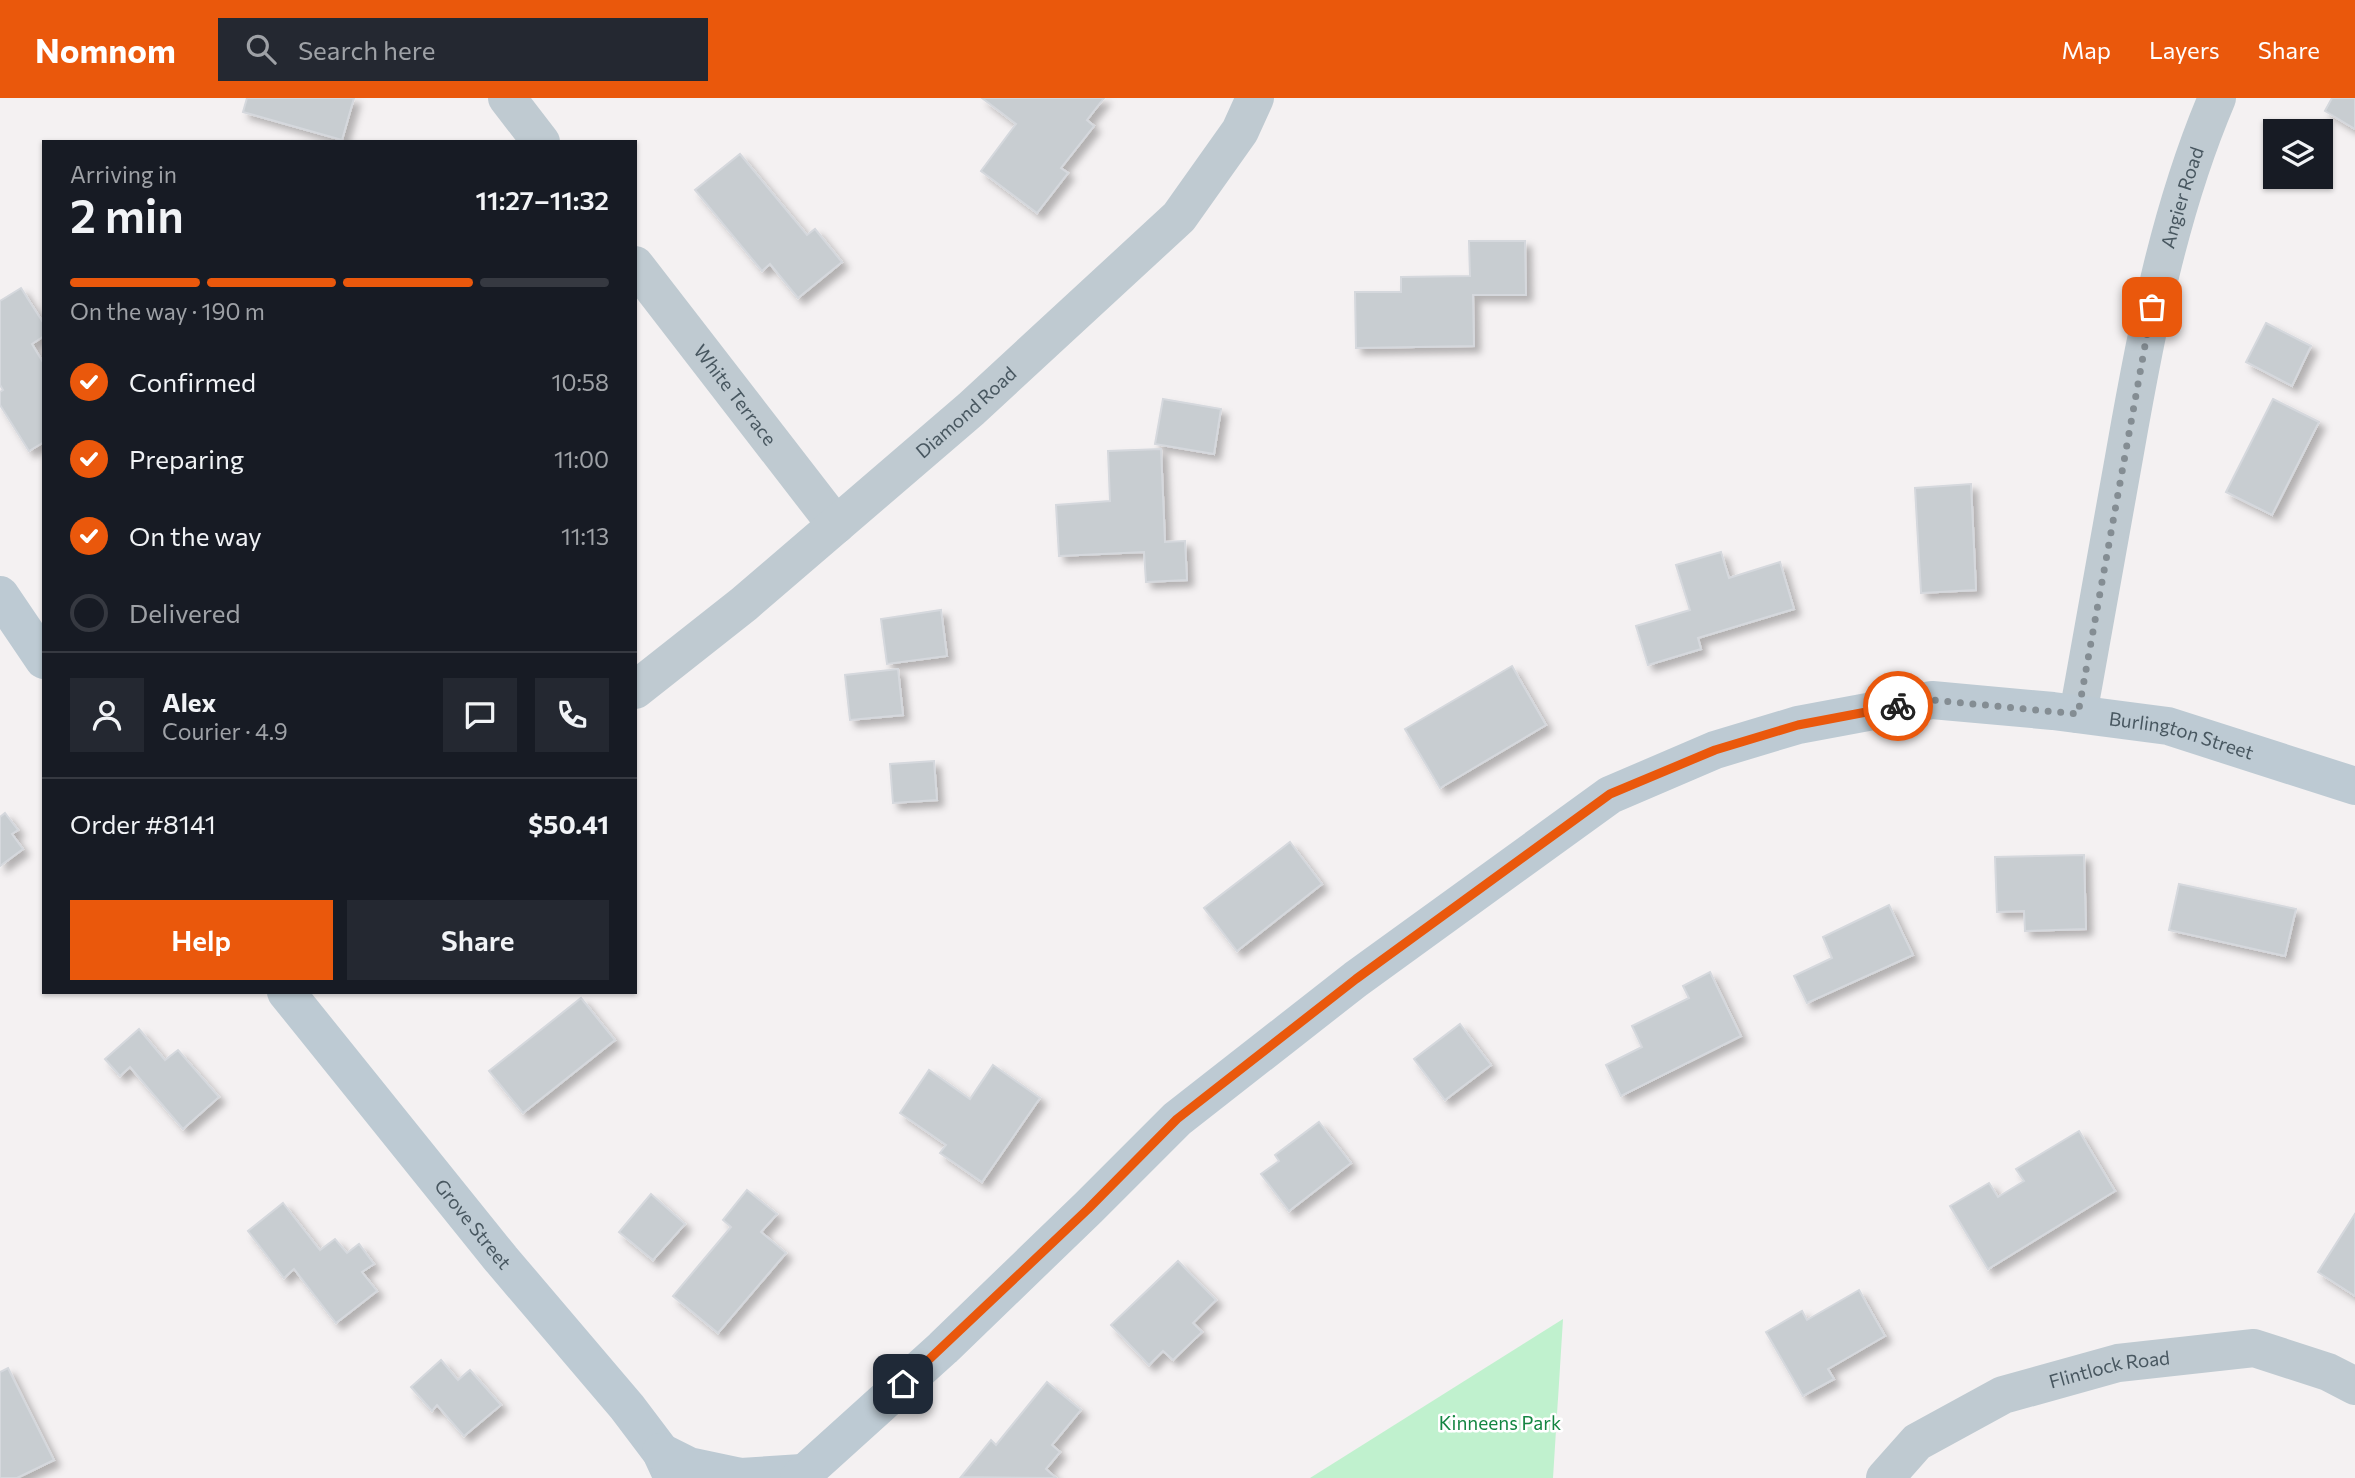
<!DOCTYPE html>
<html lang="en">
<head>
<meta charset="utf-8">
<style>
  :root { --surface:#171b24; --page:#242831; --text:#f1f3f6; --muted:#9ea1a6; --line:#363941; --accent:#ea580c }
  body { margin:0; font-family:Commissioner,sans-serif; background:var(--page); color:var(--text); height:100vh; display:flex; flex-direction:column; font-size:26px; white-space:nowrap }
  * { box-sizing:border-box; margin:0 }
  p { font-size:23px; color:var(--muted) }
  .icon { flex:none; width:38px; height:38px; fill:none; stroke:currentColor; stroke-width:2; stroke-linecap:round; stroke-linejoin:round }
  .map { position:relative; flex:1; overflow:hidden }
  .panel { position:absolute; left:42px; top:42px; width:595px; height:854px; display:flex; flex-direction:column; background:var(--surface); border-radius:0px; box-shadow:0 2px 5px #0004 }
  .panel>* { flex:none }
  .controls { position:absolute; left:2263px; top:21px; display:grid; gap:14px }
  .controls a { display:grid; place-items:center; width:70px; height:70px; border-radius:0px; background:var(--surface); box-shadow:0 2px 5px #0004; font-size:35px }
  .pin { position:absolute; display:grid; place-items:center; width:60px; height:60px; color:#fff; margin:-30px; border-radius:14px; box-shadow:0 4px 10px #0006 }
  .courier { position:absolute; display:grid; place-items:center; width:70px; height:70px; margin:-35px; border:5px solid #ea580c; border-radius:50%; background:#fff; color:#222; box-shadow:0 2px 9px #0007 }
  .head em { font-style:normal; font-weight:600 }
  .head div { display:flex; flex-direction:column-reverse }
  .head { display:flex; align-items:center; justify-content:space-between; height:119px; padding:0 28px }
  h1 { font-size:46px; font-weight:600; line-height:52px }
  .bar { display:grid; grid-template-columns:repeat(4,1fr); gap:10px 7px; align-content:center; height:84px; padding:0 28px }
  .bar i { height:9px; border-radius:5px; background:var(--line) }
  .bar .active { background:var(--accent) }
  .bar p { grid-column:span 4 }
  .line { display:flex; align-items:center; gap:18px; padding:0 28px; border-top:2px solid var(--line) }
  .line div { flex:1 }
  .round { display:grid; place-items:center; flex:none; width:74px; height:74px; border-radius:0px; background:var(--page) }
  ol { padding:0 28px; list-style:none }
  li { display:flex; align-items:center; gap:21px; height:77px }
  li p { margin-inline-start:auto }
  li .icon { padding:7px; border-radius:50%; background:var(--accent); color:#fff; stroke-width:4 }
  li:last-child { color:var(--muted) }
  li i { width:38px; height:38px; border:4px solid var(--line); border-radius:50% }
  .cta { display:flex; gap:14px; margin-top:auto; padding:14px 28px }
  .cta a { flex:1; height:80px; border-radius:0px; background:var(--accent); color:#fff; font-size:28px; font-weight:600; line-height:80px; text-align:center }
  .cta a+a { background:var(--page); color:var(--text) }
  header { display:flex; align-items:center; gap:42px; box-sizing:border-box; height:98px; padding:0 35px; background:var(--accent); color:#fff }
  header strong { font-size:33px }
  nav { display:flex; gap:38px; margin-inline-start:auto; font-size:24px }
  .search { width:490px; height:63px; background:var(--page); display:flex; align-items:center; gap:18px; box-sizing:border-box; padding:0 24px; border-radius:0px; color:var(--muted); font-size:26px }
  .map>svg:first-child { display:block }
</style>
</head>
<body>
<header>
<strong>Nomnom</strong>
<div class="search"><svg class="icon" aria-label="search" viewBox="0 0 24 24"><circle cx="10" cy="10" r="6"/><path d="M15 15l6 6"/></svg>Search here</div>
<nav><a>Map</a><a>Layers</a><a>Share</a></nav>
</header>
<div class="map">
<svg width="2355" height="1380" viewBox="0 0 2355 1380">
  <defs>
    <filter id="shadow"><feDropShadow dx="6" dy="6" stdDeviation="3.5" flood-color="#0004"/></filter>
  </defs>
  <rect width="100%" height="100%" fill="#f4f1f2"/>
  <!-- green -->
  <polygon fill="#c0f1ce" points="1563,1221 1553,1380 1310,1380"/>
  <!-- building -->
  <g fill="#c8cdd1" stroke="#d5d8dd" stroke-width="2" filter="url(#shadow)">
    <polygon points="247,0 354,0 342,42 243,14"/>
    <polygon points="982,0 1104,0 1087,22 1094,28 1061,70 1068,75 1037,115 981,73 1016,26"/>
    <polygon points="2332,0 2355,0 2355,31 2325,13"/>
    <polygon points="740,56 807,137 815,131 842,164 798,200 770,166 762,173 695,92"/>
    <polygon points="1469,143 1525,143 1526,197 1473,197 1474,248 1356,250 1355,194 1401,194 1401,179 1470,178"/>
    <polygon points="21,190 44,226 44,238 32,246 44,266 44,344 29,353 0,307 0,294 3,292 0,287 0,203"/>
    <polygon points="2266,225 2311,248 2292,288 2246,264"/>
    <polygon points="1163,301 1221,311 1214,356 1155,346"/>
    <polygon points="2273,301 2319,324 2272,417 2226,394"/>
    <polygon points="1161,351 1165,444 1185,443 1187,482 1146,484 1144,454 1059,458 1056,407 1110,403 1108,353"/>
    <polygon points="1971,386 1976,492 1921,495 1915,390"/>
    <polygon points="1721,454 1729,480 1780,464 1794,511 1698,540 1701,551 1648,567 1636,528 1690,512 1676,467"/>
    <polygon points="941,512 947,558 887,566 881,521"/>
    <polygon points="1512,568 1546,627 1440,690 1405,631"/>
    <polygon points="898,571 903,617 850,622 845,577"/>
    <polygon points="934,663 937,702 893,705 890,666"/>
    <polygon points="5,715 18,732 12,736 23,751 0,768 0,719"/>
    <polygon points="1290,744 1322,786 1237,853 1204,810"/>
    <polygon points="2084,757 2086,831 2025,833 2024,813 1997,814 1995,759"/>
    <polygon points="2179,786 2296,811 2285,858 2169,832"/>
    <polygon points="1889,807 1913,857 1807,905 1794,878 1832,860 1823,839"/>
    <polygon points="1710,874 1741,938 1621,998 1606,967 1642,949 1632,928 1689,900 1683,888"/>
    <polygon points="581,900 615,942 523,1015 489,973"/>
    <polygon points="1460,926 1491,967 1445,1002 1414,961"/>
    <polygon points="139,931 165,962 178,952 219,999 183,1031 130,969 120,978 105,961"/>
    <polygon points="993,967 1040,1000 982,1084 940,1055 946,1047 900,1015 929,972 970,1001"/>
    <polygon points="1319,1024 1351,1065 1289,1113 1261,1076 1279,1063 1275,1057"/>
    <polygon points="2079,1033 2115,1093 1988,1171 1950,1108 1989,1085 1998,1099 2024,1083 2016,1071"/>
    <polygon points="747,1092 777,1116 761,1134 786,1155 718,1235 673,1198 731,1129 723,1122"/>
    <polygon points="651,1096 685,1126 653,1162 619,1134"/>
    <polygon points="283,1105 320,1152 335,1141 347,1155 359,1146 374,1166 362,1174 377,1193 336,1225 294,1171 284,1180 248,1133"/>
    <polygon points="2355,1116 2355,1198 2318,1174"/>
    <polygon points="1178,1163 1216,1202 1193,1225 1202,1234 1173,1262 1163,1253 1149,1267 1111,1227"/>
    <polygon points="1859,1192 1885,1238 1828,1271 1834,1281 1803,1298 1766,1234 1802,1213 1807,1222"/>
    <polygon points="441,1262 458,1282 470,1272 501,1307 464,1338 437,1307 432,1313 411,1289"/>
    <polygon points="8,1270 54,1362 17,1380 0,1380 0,1274"/>
    <polygon points="1047,1284 1081,1312 1052,1347 1060,1354 1046,1371 1056,1380 961,1379 991,1342 996,1347"/>
  </g>
  <g fill="none" stroke-linecap="round" stroke-linejoin="round">
    <!-- street -->
    <g stroke="#bfcad1" stroke-width="38">
      <polyline points="507,0 541,44"/>
      <path id="s1" d="M 635,167 L 836,427"/>
      <path id="s2" d="M 635,592 L 744,506 L 971,311 L 1179,119 L 1240,33 L 1255,0"/>
      <path id="s3" d="M 2078,616 C 2094,529 2109,442 2125,354 C 2146,234 2169,113 2217,0"/>
      <path id="s4" d="M 1885,1380 L 1917,1344 L 2003,1297 L 2118,1265 L 2254,1250 L 2328,1274 L 2355,1288"/>
    </g>
    <!-- secondary -->
    <g stroke="#bdcad3" stroke-width="38">
      <polyline points="0,497 44,562"/>
      <path id="s5" d="M 286,894 L 501,1161 L 627,1309 L 661,1354 L 673,1380"/>
      <polyline points="661,1354 689,1368 741,1379 802,1375"/>
      <path id="s6" d="M 799,1380 L 943,1250 L 1088,1110 L 1177,1021 L 1356,881 L 1610,697 L 1715,652 L 1798,627 L 1932,602 L 2053,613 L 2168,628 L 2355,688"/>
    </g>
  </g>
  <g fill="none" stroke-linecap="round" stroke-linejoin="round">
    <!-- done -->
    <polyline stroke="#848d93" stroke-width="7" stroke-dasharray="0 12.6" points="1898,608 1932,602 2078,616 2152,209"/>
    <!-- route -->
    <polyline stroke="#ea580c" stroke-width="9" points="903,1286 1088,1111 1177,1021 1356,881 1610,696 1715,652 1798,627 1898,608"/>
  </g>
  <g text-anchor="middle" stroke-width="5" stroke-linejoin="round" paint-order="stroke">
    <!-- street labels -->
    <g font-size="19" fill="#485760" stroke="#fff">
      <text dy="7" stroke="none"><textPath href="#s3" startOffset="527">Angier Road</textPath></text>
      <text dy="7" stroke="none"><textPath href="#s1" startOffset="164">White Terrace</textPath></text>
      <text dy="7" stroke="none"><textPath href="#s2" startOffset="432">Diamond Road</textPath></text>
      <text dy="7" stroke="none"><textPath href="#s6" startOffset="1652">Burlington Street</textPath></text>
      <text dy="7" stroke="none"><textPath href="#s5" startOffset="298">Grove Street</textPath></text>
      <text dy="7" stroke="none"><textPath href="#s4" startOffset="256">Flintlock Road</textPath></text>
    </g>
    <!-- park labels -->
    <g font-size="19" fill="#148642" stroke="#fff">
      <text x="1500" y="1332">Kinneens Park</text>
    </g>
  </g>
</svg>
<div class="controls">
<a><svg class="icon" aria-label="layers" viewBox="0 0 24 24"><path d="M12 4l9 5-9 5-9-5zM3 14l9 5 9-5"/></svg></a>
</div>
<div class="pin" style="left:2152px;top:209px;background:#ea580c"><svg class="icon" aria-label="bag" viewBox="0 0 24 24"><path d="M5 8h14l-1 12H6zM9 8a3 3 0 0 1 6 0"/></svg></div>
<div class="pin" style="left:903px;top:1286px;background:#1f2937"><svg class="icon" aria-label="home" viewBox="0 0 24 24"><path d="M3 11l9-7 9 7M6 9v11h12V9"/></svg></div>
<div class="courier" style="left:1898px;top:608px"><svg class="icon" aria-label="bike" viewBox="0 0 24 24"><circle cx="6" cy="16" r="4"/><circle cx="18" cy="16" r="4"/><path d="M6 16l4-8h5l3 8M10 8l3 8H6M13 5h3"/></svg></div>
<section class="panel">
<div class="head"><div><h1>2 min</h1><p>Arriving in</p></div><em>11:27–11:32</em></div>
<div class="bar"><i class="active"></i><i class="active"></i><i class="active"></i><i></i><p>On the way · 190 m</p></div>
<ol>
<li><svg class="icon" aria-label="check" viewBox="0 0 24 24"><path d="M5 12l5 5 9-10"/></svg>Confirmed<p>10:58</p></li>
<li><svg class="icon" aria-label="check" viewBox="0 0 24 24"><path d="M5 12l5 5 9-10"/></svg>Preparing<p>11:00</p></li>
<li><svg class="icon" aria-label="check" viewBox="0 0 24 24"><path d="M5 12l5 5 9-10"/></svg>On the way<p>11:13</p></li>
<li><i></i>Delivered</li>
</ol>
<div class="line" style="height:126px"><a class="round"><svg class="icon" aria-label="person" viewBox="0 0 24 24"><circle cx="12" cy="8" r="4"/><path d="M4 21q1-7 8-7t8 7"/></svg></a><div><b>Alex</b><p>Courier · 4.9</p></div><a class="round"><svg class="icon" aria-label="chat" viewBox="0 0 24 24"><path d="M4 5h16v11H9l-5 4z"/></svg></a><a class="round"><svg class="icon" aria-label="phone" viewBox="0 0 24 24"><path d="M5 4h4l2 5-3 2q2 4 5 5l2-3 5 2v4C11 20 4 13 5 4z"/></svg></a></div>
<div class="line" style="height:91px"><div>Order #8141</div><b>$50.41</b></div>
<div class="cta"><a>Help</a><a>Share</a></div>
</section>
</div>
</body>
</html>
